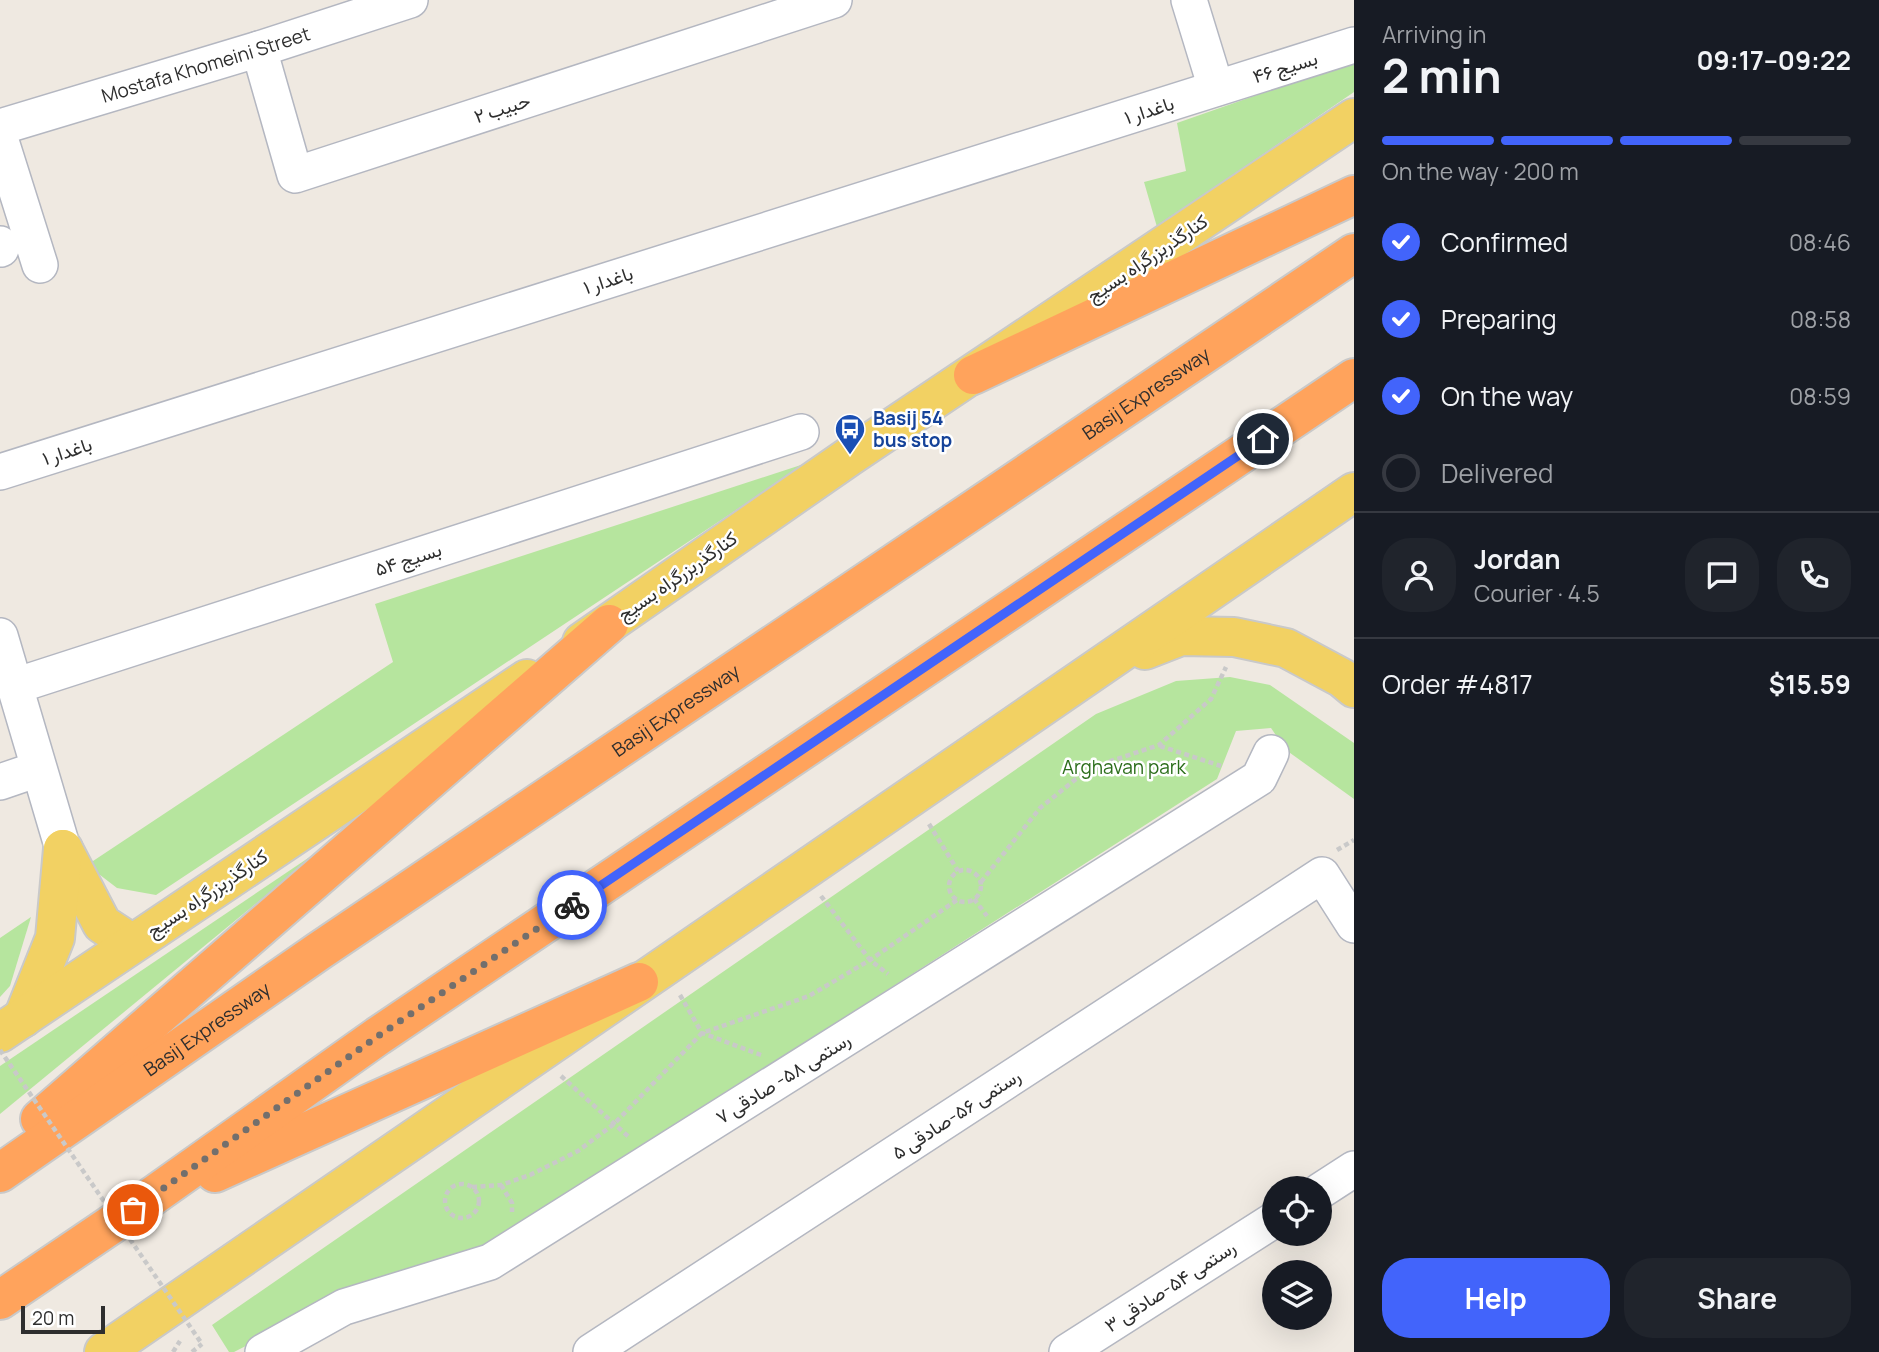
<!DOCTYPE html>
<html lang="en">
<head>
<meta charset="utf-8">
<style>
  :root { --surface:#171b24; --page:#20242c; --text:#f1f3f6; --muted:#9ea1a6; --line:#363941; --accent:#4264fb }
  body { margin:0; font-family:Manrope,Vazirmatn,sans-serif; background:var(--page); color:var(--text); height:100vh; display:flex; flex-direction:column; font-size:26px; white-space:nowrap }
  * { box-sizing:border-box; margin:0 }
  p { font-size:23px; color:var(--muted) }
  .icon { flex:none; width:38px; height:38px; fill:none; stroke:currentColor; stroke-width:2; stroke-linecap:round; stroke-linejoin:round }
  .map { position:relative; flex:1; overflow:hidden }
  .side { display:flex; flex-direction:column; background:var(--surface); width:525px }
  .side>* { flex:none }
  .buttons { position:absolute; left:1262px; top:1176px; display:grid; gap:14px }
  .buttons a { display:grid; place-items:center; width:70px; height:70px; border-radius:50%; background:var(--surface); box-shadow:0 7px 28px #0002; font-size:35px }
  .scale { position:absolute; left:21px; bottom:18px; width:84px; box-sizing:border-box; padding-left:7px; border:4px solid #2e2e2e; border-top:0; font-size:19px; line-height:24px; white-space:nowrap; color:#2e2e2e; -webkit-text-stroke:5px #fff; paint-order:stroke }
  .pin { position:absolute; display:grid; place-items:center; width:60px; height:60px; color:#fff; margin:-30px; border:4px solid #fff; border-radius:50%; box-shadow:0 2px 7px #0007 }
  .courier { position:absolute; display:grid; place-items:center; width:70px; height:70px; margin:-35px; border:5px solid #4264fb; border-radius:50%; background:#fff; color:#222; box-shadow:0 2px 9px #0007 }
  .overview em { font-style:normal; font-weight:700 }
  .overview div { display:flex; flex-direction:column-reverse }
  .overview { display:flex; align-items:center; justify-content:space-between; height:119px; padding:0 28px }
  h1 { font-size:46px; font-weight:700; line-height:52px }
  .bar { display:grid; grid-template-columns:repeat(4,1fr); gap:10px 7px; align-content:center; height:84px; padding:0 28px }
  .bar i { height:9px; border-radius:5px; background:var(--line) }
  .bar .selected { background:var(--accent) }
  .bar p { grid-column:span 4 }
  .line { display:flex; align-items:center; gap:18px; padding:0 28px; border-top:2px solid var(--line) }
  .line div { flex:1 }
  .round { display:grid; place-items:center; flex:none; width:74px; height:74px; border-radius:28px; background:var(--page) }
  ol { padding:0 28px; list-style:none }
  li { display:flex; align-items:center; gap:21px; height:77px }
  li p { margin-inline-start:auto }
  li .icon { padding:7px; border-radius:50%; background:var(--accent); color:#fff; stroke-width:4 }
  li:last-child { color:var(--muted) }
  li i { width:38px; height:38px; border:4px solid var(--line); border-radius:50% }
  .button { display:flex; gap:14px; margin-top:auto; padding:14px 28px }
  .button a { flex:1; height:80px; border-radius:28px; background:var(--accent); color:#fff; font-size:28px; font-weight:700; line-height:80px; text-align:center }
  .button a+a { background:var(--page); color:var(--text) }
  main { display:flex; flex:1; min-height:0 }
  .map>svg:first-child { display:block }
</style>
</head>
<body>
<main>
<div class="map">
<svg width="1354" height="1352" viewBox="0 0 1354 1352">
  <rect width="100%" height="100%" fill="#efe9e1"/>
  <!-- green -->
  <g fill="#b6e59e">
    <polygon points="1354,31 1354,92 1157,227 1144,182 1186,171 1177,123 1257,95 1254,63"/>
    <polygon points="807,463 156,895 117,888 87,865 393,662 375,604"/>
    <polygon points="1230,677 1270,685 1354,743 1354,799 1286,750 1271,728 1236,731 1217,779 478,1252 342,1297 234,1352 229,1352 212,1325 1096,714 1176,681"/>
    <polygon points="326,846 0,1114 0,1066"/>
    <polygon points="31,917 10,986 0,997 0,938"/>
  </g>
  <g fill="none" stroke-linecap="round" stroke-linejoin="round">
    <!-- minor casing -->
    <g stroke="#b4b7c1" stroke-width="38">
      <g id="minor">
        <polyline points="1189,0 1216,88"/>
        <polyline points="259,49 295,175 834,0"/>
        <path id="s1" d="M 0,127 L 259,49 L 410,0"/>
        <polyline points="0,138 40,265"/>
        <polyline points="0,244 1,249"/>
        <polyline points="0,472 1354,45"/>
        <polyline points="0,636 63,849"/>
        <polyline points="15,686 801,432"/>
        <polyline points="0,782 38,769"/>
        <polyline points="1320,1191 1354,1169"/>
        <polyline points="263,1352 344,1307 490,1262 1259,778 1271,753"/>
        <polyline points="591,1352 1322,875 1354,925"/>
        <polyline points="1067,1352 1274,1220"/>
      </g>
    </g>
    <!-- major casing -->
    <g stroke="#c9c9c9" stroke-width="42">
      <g id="major">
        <polyline points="582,642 850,456 1354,118"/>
        <polyline points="1145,650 1181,636 1234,637 1286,648 1342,678 1354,688"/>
        <polyline points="63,849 102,924 131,943"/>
        <polyline points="23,1018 55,938 63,849"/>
        <polyline points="0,1033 527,679"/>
        <polyline points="104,1352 1354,492"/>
      </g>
    </g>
    <!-- highway casing -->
    <g stroke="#c9c9c9" stroke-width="42">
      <g id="highway">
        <polyline points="973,375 1354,195"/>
        <polyline points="40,1119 609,624"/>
        <path id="s2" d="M 0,1173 L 319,951 L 1354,253"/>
        <polyline points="215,1173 639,982"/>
        <polyline points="0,1300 133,1210 378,1036 1354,378"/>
      </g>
    </g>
    <!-- path -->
    <g stroke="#c9c9c9" stroke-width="4.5" stroke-dasharray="5 3.5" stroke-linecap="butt">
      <polyline points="1160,746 1221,766"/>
      <polyline points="929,824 958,871"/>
      <polyline points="1337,850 1354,840"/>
      <circle cx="965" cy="886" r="16"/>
      <polyline points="981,882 1040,808 1076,779 1111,761 1159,745 1211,699 1226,667"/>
      <polyline points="821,896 870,960 888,974"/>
      <polyline points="974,899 987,916"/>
      <polyline points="680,995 702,1033 761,1055"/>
      <polyline points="561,1076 630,1138"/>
      <circle cx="462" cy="1201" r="17"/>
      <polyline points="501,1185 512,1203 512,1212"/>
      <polyline points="472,1187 501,1185 530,1175 578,1151 614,1124 702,1033 809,996 870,960 957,900"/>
      <polyline points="173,1352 180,1341"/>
      <polyline points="192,1352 202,1344"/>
    </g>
    <!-- minor -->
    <use href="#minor" stroke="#fff" stroke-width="35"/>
    <!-- major -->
    <use href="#major" stroke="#f2d163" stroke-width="38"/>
    <!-- highway -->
    <use href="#highway" stroke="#ffa35c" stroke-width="38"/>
    <!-- path-bridge -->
    <polyline stroke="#c9c9c9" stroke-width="4.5" stroke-dasharray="5 3.5" stroke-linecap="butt" points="0,1050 202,1344"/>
  </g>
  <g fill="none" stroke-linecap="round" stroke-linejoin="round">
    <!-- done -->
    <polyline stroke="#726f6d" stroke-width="7" stroke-dasharray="0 12.6" points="133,1210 378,1036 572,905"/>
    <!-- route -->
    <polyline stroke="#4264fb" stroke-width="9" points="572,905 1263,439"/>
  </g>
  <!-- icons -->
  <defs>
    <g id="bus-pin" transform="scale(1.575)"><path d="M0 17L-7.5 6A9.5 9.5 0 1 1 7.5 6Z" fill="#1a4fb4" stroke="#fff"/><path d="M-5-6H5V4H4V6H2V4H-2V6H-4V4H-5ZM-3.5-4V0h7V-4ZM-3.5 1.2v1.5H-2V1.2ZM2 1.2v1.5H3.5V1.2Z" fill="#fff"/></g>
  </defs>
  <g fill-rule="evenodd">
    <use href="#bus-pin" x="850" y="429"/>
  </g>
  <g text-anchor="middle" stroke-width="5" stroke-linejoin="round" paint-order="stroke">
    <!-- street labels -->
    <g font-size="19" fill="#2e2e2e" stroke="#fff">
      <text dy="7" stroke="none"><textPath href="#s1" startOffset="215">Mostafa Khomeini Street</textPath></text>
      <text transform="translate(1285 67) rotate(-17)" y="7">بسیج ۴۶</text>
      <text transform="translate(502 108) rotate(-18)" y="7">حبیب ۲</text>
      <text transform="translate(1149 110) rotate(-18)" y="7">باغدار ۱</text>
      <text transform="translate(1147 258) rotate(-34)" y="7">کنارگذربزرگراه بسیج</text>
      <text transform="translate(608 280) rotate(-18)" y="7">باغدار ۱</text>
      <text dy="7" stroke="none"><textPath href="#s2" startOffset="1386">Basij Expressway</textPath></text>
      <text transform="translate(67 451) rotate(-18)" y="7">باغدار ۱</text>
      <text transform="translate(408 559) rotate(-18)" y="7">بسیج ۵۴</text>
      <text transform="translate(677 576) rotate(-35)" y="7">کنارگذربزرگراه بسیج</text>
      <text dy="7" stroke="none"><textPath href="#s2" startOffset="819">Basij Expressway</textPath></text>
      <text transform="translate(207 893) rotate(-34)" y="7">کنارگذربزرگراه بسیج</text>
      <text dy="7" stroke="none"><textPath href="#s2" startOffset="252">Basij Expressway</textPath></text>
      <text transform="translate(783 1078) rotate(-32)" y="7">رستمی ۵۸- صادقی ۷</text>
      <text transform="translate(956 1114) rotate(-33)" y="7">رستمی ۵۶-صادقی ۵</text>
      <text transform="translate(1170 1286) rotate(-33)" y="7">رستمی ۵۴-صادقی ۳</text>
    </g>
    <!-- transit labels -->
    <g font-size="19" font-weight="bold" fill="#164399" stroke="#fff" text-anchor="start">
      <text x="873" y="425">Basij 54<tspan x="873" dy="22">bus stop</tspan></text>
    </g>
    <!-- park labels -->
    <g font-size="19" fill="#2c6e1b" stroke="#fff">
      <text x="1124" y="774">Arghavan park</text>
    </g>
  </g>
</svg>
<div class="buttons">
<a><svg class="icon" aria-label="locate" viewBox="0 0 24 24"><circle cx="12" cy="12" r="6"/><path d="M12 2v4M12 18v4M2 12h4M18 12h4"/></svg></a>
<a><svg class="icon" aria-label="layers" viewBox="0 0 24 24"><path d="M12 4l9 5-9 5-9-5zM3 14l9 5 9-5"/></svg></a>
</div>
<div class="scale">20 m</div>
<div class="pin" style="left:133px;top:1210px;background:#ea580c"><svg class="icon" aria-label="bag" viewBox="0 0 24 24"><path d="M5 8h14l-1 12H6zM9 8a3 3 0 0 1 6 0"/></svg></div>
<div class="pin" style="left:1263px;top:439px;background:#1f2937"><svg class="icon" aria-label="home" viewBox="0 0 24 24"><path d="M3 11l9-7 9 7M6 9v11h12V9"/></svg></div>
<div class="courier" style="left:572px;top:905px"><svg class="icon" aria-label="bike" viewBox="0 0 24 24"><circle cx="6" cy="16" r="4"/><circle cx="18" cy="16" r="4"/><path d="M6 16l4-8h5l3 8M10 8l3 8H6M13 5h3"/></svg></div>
</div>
<section class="side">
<div class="overview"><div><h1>2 min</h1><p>Arriving in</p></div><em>09:17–09:22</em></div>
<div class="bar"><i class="selected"></i><i class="selected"></i><i class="selected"></i><i></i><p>On the way · 200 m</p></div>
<ol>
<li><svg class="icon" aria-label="check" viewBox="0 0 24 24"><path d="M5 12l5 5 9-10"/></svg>Confirmed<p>08:46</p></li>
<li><svg class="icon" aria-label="check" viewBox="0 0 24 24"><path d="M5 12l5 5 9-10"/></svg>Preparing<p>08:58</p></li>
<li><svg class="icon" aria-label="check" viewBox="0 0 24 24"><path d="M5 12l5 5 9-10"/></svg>On the way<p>08:59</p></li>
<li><i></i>Delivered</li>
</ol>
<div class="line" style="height:126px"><a class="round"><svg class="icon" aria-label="person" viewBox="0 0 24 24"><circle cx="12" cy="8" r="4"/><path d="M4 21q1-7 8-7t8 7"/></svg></a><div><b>Jordan</b><p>Courier · 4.5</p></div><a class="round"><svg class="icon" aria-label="chat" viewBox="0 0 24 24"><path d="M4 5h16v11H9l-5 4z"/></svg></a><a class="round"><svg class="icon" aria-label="phone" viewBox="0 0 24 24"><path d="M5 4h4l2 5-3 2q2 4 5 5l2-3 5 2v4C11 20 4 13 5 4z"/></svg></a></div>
<div class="line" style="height:91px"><div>Order #4817</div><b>$15.59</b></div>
<div class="button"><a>Help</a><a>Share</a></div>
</section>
</main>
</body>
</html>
